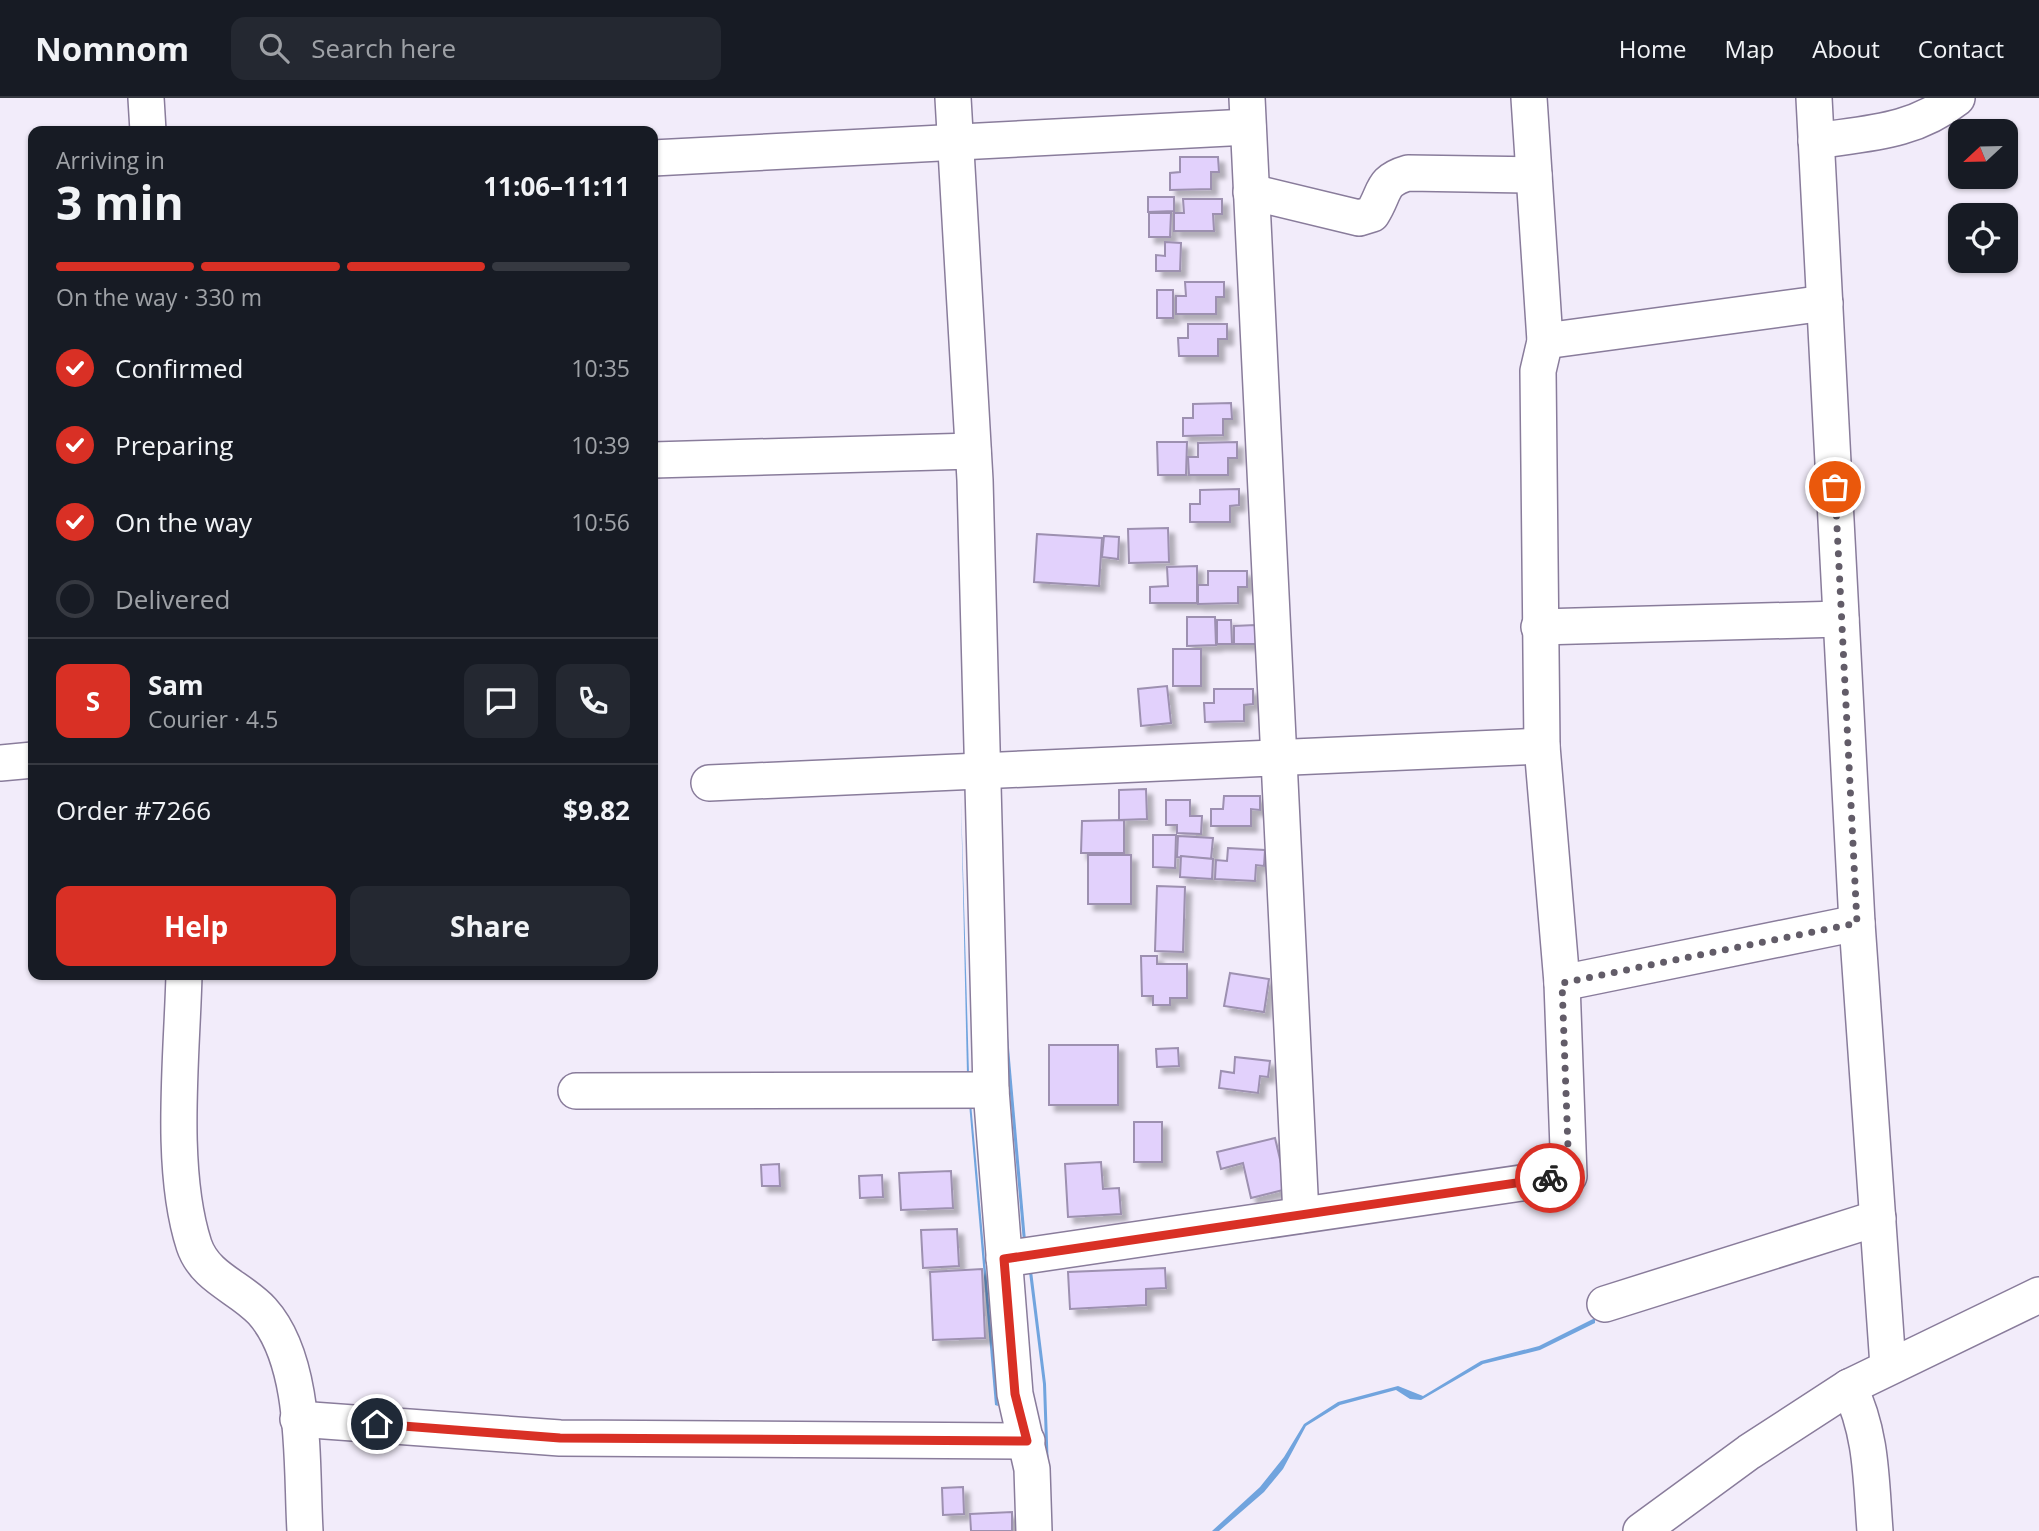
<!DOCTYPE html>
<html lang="en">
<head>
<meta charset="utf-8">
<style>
  :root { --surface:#171b24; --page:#242831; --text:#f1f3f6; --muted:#9ea1a6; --line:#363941; --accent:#d93025 }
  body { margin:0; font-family:"Open Sans",sans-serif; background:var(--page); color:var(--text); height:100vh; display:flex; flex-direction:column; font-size:26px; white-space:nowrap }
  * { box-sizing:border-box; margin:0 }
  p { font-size:23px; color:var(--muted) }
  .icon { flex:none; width:38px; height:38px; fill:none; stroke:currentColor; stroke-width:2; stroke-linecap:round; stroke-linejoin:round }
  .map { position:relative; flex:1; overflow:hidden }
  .panel { position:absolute; left:28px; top:28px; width:630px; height:854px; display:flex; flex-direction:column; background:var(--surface); border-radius:14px; box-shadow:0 2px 5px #0004 }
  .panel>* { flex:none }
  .needle { width:46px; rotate:248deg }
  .tools { position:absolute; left:1948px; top:21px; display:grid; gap:14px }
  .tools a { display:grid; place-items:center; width:70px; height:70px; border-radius:14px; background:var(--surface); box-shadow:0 2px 5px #0004; font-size:35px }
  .pin { position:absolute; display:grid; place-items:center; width:60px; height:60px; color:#fff; margin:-30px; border:4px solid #fff; border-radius:50%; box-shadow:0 2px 7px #0007 }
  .courier { position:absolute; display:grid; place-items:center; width:70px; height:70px; margin:-35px; border:5px solid #d93025; border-radius:50%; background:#fff; color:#222; box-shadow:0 2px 9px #0007 }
  .overview em { font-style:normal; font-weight:700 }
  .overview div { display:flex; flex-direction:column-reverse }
  .overview { display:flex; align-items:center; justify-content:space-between; height:119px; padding:0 28px }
  h1 { font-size:46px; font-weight:700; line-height:52px }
  .bar { display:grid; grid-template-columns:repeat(4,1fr); gap:10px 7px; align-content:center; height:84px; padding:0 28px }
  .bar i { height:9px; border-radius:5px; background:var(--line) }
  .bar .current { background:var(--accent) }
  .bar p { grid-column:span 4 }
  .line { display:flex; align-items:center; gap:18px; padding:0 28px; border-top:2px solid var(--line) }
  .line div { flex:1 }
  .round { display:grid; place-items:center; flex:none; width:74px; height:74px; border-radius:14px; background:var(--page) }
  ol { padding:0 28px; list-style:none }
  li { display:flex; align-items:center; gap:21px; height:77px }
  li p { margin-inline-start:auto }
  li .icon { padding:7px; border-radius:50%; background:var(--accent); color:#fff; stroke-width:4 }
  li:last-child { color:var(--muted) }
  li i { width:38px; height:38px; border:4px solid var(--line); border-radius:50% }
  .button { display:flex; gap:14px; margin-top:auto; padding:14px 28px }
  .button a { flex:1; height:80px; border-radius:14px; background:var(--accent); color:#fff; font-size:28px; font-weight:700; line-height:80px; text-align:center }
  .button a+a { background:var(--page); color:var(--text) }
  header { display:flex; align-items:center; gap:42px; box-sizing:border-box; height:98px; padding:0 35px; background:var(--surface); border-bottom:2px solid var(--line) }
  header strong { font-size:33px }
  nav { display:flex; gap:38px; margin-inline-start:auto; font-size:24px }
  .search { width:490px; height:63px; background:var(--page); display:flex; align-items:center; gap:18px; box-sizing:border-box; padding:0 24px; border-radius:14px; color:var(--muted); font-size:26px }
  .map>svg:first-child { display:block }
</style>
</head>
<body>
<header>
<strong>Nomnom</strong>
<div class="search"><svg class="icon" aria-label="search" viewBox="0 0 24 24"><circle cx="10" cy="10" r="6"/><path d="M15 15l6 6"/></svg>Search here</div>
<nav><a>Home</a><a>Map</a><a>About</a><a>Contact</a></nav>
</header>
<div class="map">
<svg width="2039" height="1433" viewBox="0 0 2039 1433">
  <defs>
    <filter id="shadow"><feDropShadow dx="6" dy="6" stdDeviation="2" flood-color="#0004"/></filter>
  </defs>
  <rect width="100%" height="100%" fill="#f2ecfa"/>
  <!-- water -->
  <g fill="#71a4de">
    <polygon points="961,702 969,976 967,976"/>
    <polygon points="998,859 1001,859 1026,1143 1023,1144"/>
    <polygon points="969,1005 971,1005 998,1308 995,1307"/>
    <polygon points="1032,1173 1046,1286 1051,1433 1048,1433 1043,1286 1029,1174"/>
    <polygon points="1595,1220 1595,1225 1540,1252 1483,1266 1421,1302 1410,1301 1396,1292 1340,1307 1306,1328 1283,1371 1264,1394 1219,1433 1212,1433 1260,1389 1284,1359 1304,1326 1338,1304 1398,1288 1423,1298 1481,1263 1539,1248"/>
  </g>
  <!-- building -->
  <g fill="#e2d1fc" stroke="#9d90b0" stroke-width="2" filter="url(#shadow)">
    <polygon points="1180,59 1218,59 1219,74 1211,74 1211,91 1170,92 1170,75 1180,74"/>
    <polygon points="1148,99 1174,99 1174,113 1148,114"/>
    <polygon points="1183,101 1222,101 1222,116 1213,116 1214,133 1174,133 1174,115 1184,115"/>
    <polygon points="1149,115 1171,115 1170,139 1149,139"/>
    <polygon points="1165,144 1181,145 1180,173 1156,173 1156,157 1165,158"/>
    <polygon points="1185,184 1224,184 1224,199 1216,199 1216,216 1176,216 1176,198 1186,198"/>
    <rect x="1157" y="192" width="16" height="28"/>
    <polygon points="1188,226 1227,226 1227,241 1218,241 1218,258 1179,258 1178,240 1188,240"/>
    <polygon points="1231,305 1232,321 1223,321 1223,337 1183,338 1183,320 1193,320 1193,306"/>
    <polygon points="1157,344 1187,344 1186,377 1158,377"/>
    <polygon points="1237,344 1237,360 1228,360 1228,377 1189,377 1188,359 1198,359 1198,345"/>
    <polygon points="1239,391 1239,407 1230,408 1230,424 1190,424 1190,406 1200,406 1200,392"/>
    <polygon points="1168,430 1169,464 1129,465 1128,431"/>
    <polygon points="1037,436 1102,440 1099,488 1034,484"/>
    <polygon points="1104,438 1119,439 1118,461 1102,459"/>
    <polygon points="1197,468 1197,505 1150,505 1150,489 1168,488 1167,469"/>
    <polygon points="1208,473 1247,473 1247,489 1238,489 1238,505 1198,506 1198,487 1208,487"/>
    <polygon points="1187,519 1215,519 1216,547 1187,548"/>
    <polygon points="1217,522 1231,522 1232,546 1217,546"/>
    <polygon points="1255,527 1256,546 1234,546 1234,528"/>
    <rect x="1173" y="551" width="28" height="37"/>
    <polygon points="1167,588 1171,625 1141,628 1138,591"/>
    <polygon points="1214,591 1253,591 1253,606 1244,607 1244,623 1205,624 1204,605 1214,605"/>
    <polygon points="1146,691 1147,721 1119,722 1119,692"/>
    <polygon points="1224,698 1260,698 1260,712 1251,711 1251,728 1211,728 1211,711 1223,711"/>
    <polygon points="1166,702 1190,702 1190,718 1202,718 1201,736 1177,735 1177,727 1166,727"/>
    <polygon points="1124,722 1124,755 1081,755 1082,723"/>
    <polygon points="1153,737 1176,737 1175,770 1153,769"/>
    <polygon points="1178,738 1213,740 1211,761 1177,759"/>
    <polygon points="1228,750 1265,752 1264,768 1256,767 1255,783 1215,781 1216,762 1227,763"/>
    <rect x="1088" y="757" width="43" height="49"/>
    <polygon points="1181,758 1213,761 1212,781 1180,779"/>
    <polygon points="1157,788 1185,789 1183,854 1155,853"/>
    <polygon points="1141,858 1157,858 1157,866 1187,866 1187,900 1170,900 1170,907 1153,907 1153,898 1142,898"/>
    <polygon points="1230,875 1269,881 1264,914 1224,908"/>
    <rect x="1049" y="947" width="69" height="60"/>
    <polygon points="1178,950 1179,968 1157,969 1156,951"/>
    <polygon points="1235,959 1270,963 1268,979 1260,978 1258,995 1219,990 1221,973 1234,975"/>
    <rect x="1134" y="1024" width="28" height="40"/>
    <polygon points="1275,1040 1287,1091 1251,1100 1243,1065 1221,1071 1217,1054"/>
    <polygon points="1101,1064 1103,1091 1119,1090 1121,1116 1068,1119 1065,1066"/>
    <polygon points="779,1066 780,1088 762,1088 761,1067"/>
    <polygon points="951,1073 953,1110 901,1112 899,1075"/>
    <polygon points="882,1077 883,1099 860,1100 859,1078"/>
    <polygon points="957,1131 959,1168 923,1170 921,1132"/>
    <polygon points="1165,1170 1166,1190 1146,1191 1146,1207 1070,1211 1068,1174"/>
    <polygon points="982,1171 985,1240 933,1242 930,1174"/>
    <polygon points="963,1389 964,1416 943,1417 942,1390"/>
    <polygon points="1012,1414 1012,1433 971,1433 970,1416"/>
  </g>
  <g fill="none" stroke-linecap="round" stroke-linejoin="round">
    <!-- minor casing -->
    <g stroke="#897c9b" stroke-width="38">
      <g id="minor">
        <polyline points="146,0 148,33"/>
        <polyline points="953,0 975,382 991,992 1015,1296 1032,1371 1034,1433"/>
        <polyline points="1247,0 1301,1117"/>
        <polyline points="1814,0 1857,825 1888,1268"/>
        <path d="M 1816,43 C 1869,35 1914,34 1957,0"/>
        <polyline points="653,60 1248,29"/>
        <path d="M 1251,94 L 1359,120 L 1372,116 C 1386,94 1380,83 1408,75 L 1534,77"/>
        <polyline points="1545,243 1825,205"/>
        <polyline points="653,362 973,353"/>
        <polyline points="1539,529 1841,521"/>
        <polyline points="0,665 33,662"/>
        <polyline points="709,685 1542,648"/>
        <path d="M 184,877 C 182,958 169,1070 194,1147 C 205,1180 240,1189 262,1213 C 308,1264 301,1367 305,1433"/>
        <polyline points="1562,885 1857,825"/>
        <polyline points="576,993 991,992"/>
        <polyline points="1004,1161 1569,1078 1562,885 1542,648 1538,273 1545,243 1529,0"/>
        <polyline points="1605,1206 1878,1120"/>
        <path d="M 1849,1289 C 1872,1335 1871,1383 1875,1433"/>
        <polyline points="298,1321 560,1340 1027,1343"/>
        <polyline points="1641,1433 1749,1354 1849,1289 2039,1197"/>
      </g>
    </g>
    <!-- minor -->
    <use href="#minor" stroke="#fff" stroke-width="35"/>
  </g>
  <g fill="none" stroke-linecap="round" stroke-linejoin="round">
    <!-- done -->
    <polyline stroke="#625c68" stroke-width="7" stroke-dasharray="0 12.6" points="1550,1080 1569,1077 1562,885 1857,825 1835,389"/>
    <!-- route -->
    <polyline stroke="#d93025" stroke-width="9" points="377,1326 560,1340 1027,1343 1015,1296 1004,1161 1550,1080"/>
  </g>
</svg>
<div class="tools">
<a><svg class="needle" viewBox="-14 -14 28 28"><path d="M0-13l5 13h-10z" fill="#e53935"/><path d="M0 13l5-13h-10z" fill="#9ea1a6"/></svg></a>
<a><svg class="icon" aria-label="locate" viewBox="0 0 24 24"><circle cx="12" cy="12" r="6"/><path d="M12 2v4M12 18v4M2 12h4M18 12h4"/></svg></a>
</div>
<div class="pin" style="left:1835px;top:389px;background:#ea580c"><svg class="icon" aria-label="bag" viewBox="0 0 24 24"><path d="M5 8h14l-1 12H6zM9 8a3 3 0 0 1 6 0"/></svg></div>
<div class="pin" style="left:377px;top:1326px;background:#1f2937"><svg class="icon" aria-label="home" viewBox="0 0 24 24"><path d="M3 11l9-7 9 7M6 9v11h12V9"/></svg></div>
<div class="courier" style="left:1550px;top:1080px"><svg class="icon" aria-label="bike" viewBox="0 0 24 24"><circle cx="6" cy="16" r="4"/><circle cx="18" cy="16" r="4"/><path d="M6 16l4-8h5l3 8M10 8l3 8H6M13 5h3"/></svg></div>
<section class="panel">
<div class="overview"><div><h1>3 min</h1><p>Arriving in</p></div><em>11:06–11:11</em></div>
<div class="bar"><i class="current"></i><i class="current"></i><i class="current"></i><i></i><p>On the way · 330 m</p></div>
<ol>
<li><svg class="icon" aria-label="check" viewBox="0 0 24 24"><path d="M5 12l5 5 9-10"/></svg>Confirmed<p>10:35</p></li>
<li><svg class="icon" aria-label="check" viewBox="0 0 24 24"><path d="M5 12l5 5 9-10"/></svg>Preparing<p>10:39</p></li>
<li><svg class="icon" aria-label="check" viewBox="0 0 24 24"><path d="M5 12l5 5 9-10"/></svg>On the way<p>10:56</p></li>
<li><i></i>Delivered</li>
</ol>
<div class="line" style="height:126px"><b class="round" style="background:var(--accent);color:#fff">S</b><div><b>Sam</b><p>Courier · 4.5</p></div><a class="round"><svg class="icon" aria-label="chat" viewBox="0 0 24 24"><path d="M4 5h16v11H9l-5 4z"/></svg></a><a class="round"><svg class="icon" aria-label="phone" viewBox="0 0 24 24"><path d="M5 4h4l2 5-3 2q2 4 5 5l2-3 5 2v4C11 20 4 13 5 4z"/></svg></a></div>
<div class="line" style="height:91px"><div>Order #7266</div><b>$9.82</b></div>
<div class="button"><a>Help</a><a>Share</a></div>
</section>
</div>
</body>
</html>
